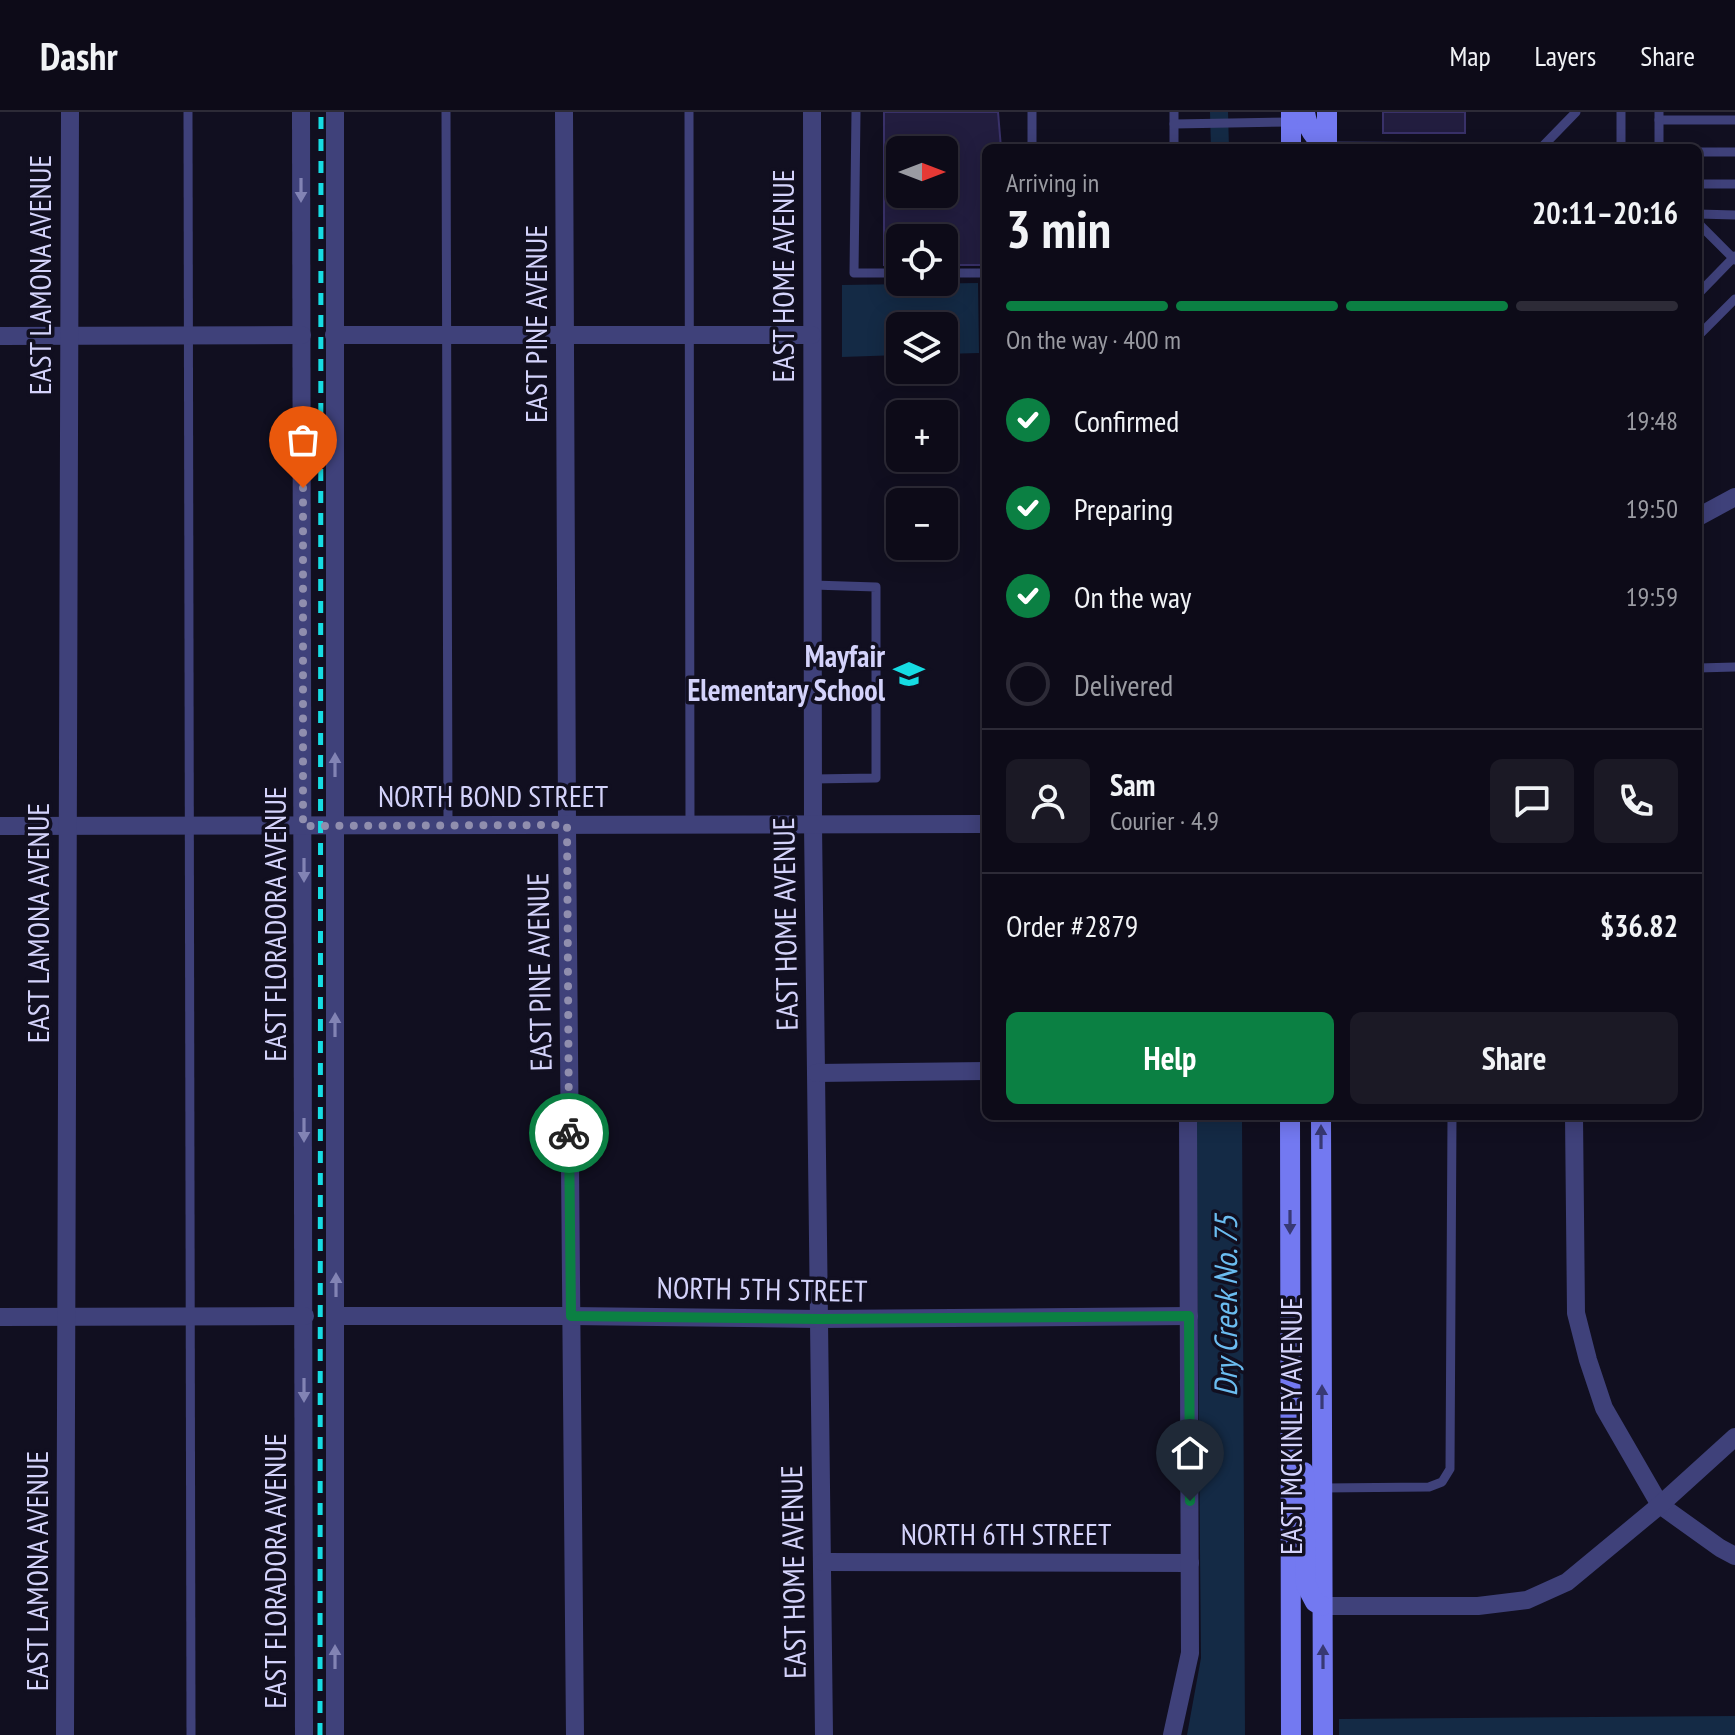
<!DOCTYPE html>
<html lang="en">
<head>
<meta charset="utf-8">
<style>
  :root { --surface:#0d0b18; --page:#1b1925; --text:#f1f3f6; --muted:#9a9ba2; --line:#2d2b37; --accent:#0b8043 }
  body { margin:0; font-family:"PT Sans Narrow",sans-serif; background:var(--page); color:var(--text); height:100vh; display:flex; flex-direction:column; font-size:30px; white-space:nowrap }
  * { box-sizing:border-box; margin:0 }
  p { font-size:26px; color:var(--muted) }
  .icon { flex:none; width:44px; height:44px; fill:none; stroke:currentColor; stroke-width:2; stroke-linecap:round; stroke-linejoin:round }
  .map { position:relative; flex:1; overflow:hidden }
  .sheet { position:absolute; left:982px; top:32px; width:720px; height:976px; display:flex; flex-direction:column; background:var(--surface); border-radius:12px; box-shadow:0 4px 20px #0003,0 0 0 2px var(--line) }
  .sheet>* { flex:none }
  .needle { width:52px; rotate:90deg }
  .controls { position:absolute; left:886px; top:24px; display:grid; gap:16px }
  .controls a { display:grid; place-items:center; width:72px; height:72px; border-radius:12px; background:var(--surface); box-shadow:0 4px 20px #0003,0 0 0 2px var(--line); font-size:40px }
  .pin { position:absolute; display:grid; place-items:center; width:68px; height:68px; color:#fff; margin:-82px -34px; border-radius:50% 50% 50% 0; rotate:-45deg; box-shadow:0 0 8px #0007 }
  .pin .icon { rotate:45deg }
  .courier { position:absolute; display:grid; place-items:center; width:80px; height:80px; margin:-40px; border:6px solid #0b8043; border-radius:50%; background:#fff; color:#222; box-shadow:0 2px 10px #0007 }
  .headline em { font-style:normal; font-weight:700 }
  .headline div { display:flex; flex-direction:column-reverse }
  .headline { display:flex; align-items:center; justify-content:space-between; height:136px; padding:0 24px }
  h1 { font-size:52px; font-weight:700; line-height:60px }
  .bar { display:grid; grid-template-columns:repeat(4,1fr); gap:12px 8px; align-content:center; height:96px; padding:0 24px }
  .bar i { height:10px; border-radius:6px; background:var(--line) }
  .bar .active { background:var(--accent) }
  .bar p { grid-column:span 4 }
  .line { display:flex; align-items:center; gap:20px; padding:0 24px; border-top:2px solid var(--line) }
  .line div { flex:1 }
  .round { display:grid; place-items:center; flex:none; width:84px; height:84px; border-radius:12px; background:var(--page) }
  ol { padding:0 24px; list-style:none }
  li { display:flex; align-items:center; gap:24px; height:88px }
  li p { margin-inline-start:auto }
  li .icon { padding:8px; border-radius:50%; background:var(--accent); color:#fff; stroke-width:4 }
  li:last-child { color:var(--muted) }
  li i { width:44px; height:44px; border:4px solid var(--line); border-radius:50% }
  .primary-button { display:flex; gap:16px; margin-top:auto; padding:16px 24px }
  .primary-button a { flex:1; height:92px; border-radius:12px; background:var(--accent); color:#fff; font-size:32px; font-weight:700; line-height:92px; text-align:center }
  .primary-button a+a { background:var(--page); color:var(--text) }
  header { display:flex; align-items:center; gap:48px; box-sizing:border-box; height:112px; padding:0 40px; background:var(--surface); border-bottom:2px solid var(--line) }
  header strong { font-size:38px }
  nav { display:flex; gap:44px; margin-inline-start:auto; font-size:28px }
  .map>svg:first-child { display:block }
</style>
</head>
<body>
<header>
<strong>Dashr</strong>
<nav><a>Map</a><a>Layers</a><a>Share</a></nav>
</header>
<div class="map">
<svg width="1735" height="1623" viewBox="0 0 1735 1623">
  <rect width="100%" height="100%" fill="#110f20"/>
  <!-- water -->
  <g fill="#142a45">
    <polygon points="978,171 979,241 944,242 944,214 900,214 900,243 842,245 842,173"/>
    <polygon points="1196,1004 1242,1004 1245,1623 1187,1623 1201,1546"/>
    <polygon points="1735,1604 1735,1623 1339,1623 1339,1607"/>
  </g>
  <g fill="none" stroke-linecap="round" stroke-linejoin="round">
    <!-- canal -->
    <polyline stroke="#142a45" stroke-width="18" points="1219,0 1220,36"/>
  </g>
  <!-- building -->
  <g fill="#221d3f" stroke="#393169" stroke-width="2" fill-rule="evenodd">
    <path d="M 884,0 L 998,0 L 1001,36 L 986,36 L 986,153 L 944,153 L 944,126 L 900,126 L 900,153 L 884,153 ZM 900,38 L 944,38 L 944,82 L 900,82 Z"/>
    <rect x="1383" y="0" width="82" height="21"/>
  </g>
  <g fill="none" stroke-linecap="round" stroke-linejoin="round">
    <!-- service -->
    <g stroke="#3f417a" stroke-width="9">
      <polyline points="188,0 191,1623"/>
      <polyline points="446,0 448,713"/>
      <polyline points="689,0 690,713"/>
      <polyline points="856,0 854,161 900,161"/>
      <polyline points="1032,0 1032,36"/>
      <polyline points="1174,0 1174,36"/>
      <polyline points="1621,0 1621,36"/>
      <polyline points="1659,8 1735,8"/>
      <polyline points="1174,12 1291,10"/>
      <polyline points="1327,34 1542,35 1576,0"/>
      <polyline points="1659,36 1659,0"/>
      <polyline points="1698,40 1735,40"/>
      <polyline points="1698,72 1735,72"/>
      <polyline points="1698,102 1735,103"/>
      <polyline points="1698,111 1735,148"/>
      <polyline points="944,161 986,161"/>
      <polyline points="1698,182 1735,144"/>
      <polyline points="1698,224 1735,187"/>
      <polyline points="813,473 876,475 876,666 813,667"/>
      <polyline points="1698,556 1735,555"/>
      <polyline points="1323,1376 1429,1375 1442,1370 1450,1357 1452,1004"/>
    </g>
    <!-- minor -->
    <g stroke="#3f417a" stroke-width="18">
      <polyline points="301,0 304,1623"/>
      <polyline points="564,0 567,713 575,1623"/>
      <polyline points="812,0 813,713 824,1623"/>
      <polyline points="334,223 812,223"/>
      <polyline points="0,224 302,223"/>
      <polyline points="1698,405 1735,385"/>
      <polyline points="0,714 986,712"/>
      <polyline points="816,961 986,959"/>
      <polyline points="1574,1004 1576,1201 1588,1248 1604,1296 1660,1393 1720,1436 1735,1444"/>
      <polyline points="336,1204 571,1204 819,1207 1189,1204"/>
      <polyline points="0,1205 305,1204"/>
      <polyline points="822,1450 1190,1451"/>
      <polyline points="1322,1494 1478,1494 1527,1488 1567,1470 1660,1393 1735,1325"/>
      <polyline points="65,1623 70,0"/>
      <polyline points="335,1623 335,0"/>
      <polyline points="1172,1623 1190,1541 1188,1004"/>
    </g>
    <!-- secondary -->
    <g stroke="#7379f1" stroke-width="20">
      <polyline points="1291,0 1291,36"/>
      <path d="M 1305,0 C 1307,15 1314,27 1327,34"/>
      <polyline points="1327,0 1327,36"/>
      <polyline points="1290,1004 1291,1623"/>
      <polyline points="1321,1004 1323,1623"/>
      <polyline points="1304,1360 1306,1473 1315,1490 1322,1494"/>
    </g>
    <!-- rail -->
    <polyline stroke="#16dce3" stroke-width="5" stroke-dasharray="12 10" stroke-linecap="butt" points="320,1623 321,0"/>
  </g>
  <!-- one-way arrows -->
  <defs><path id="oneway-solid" d="M-6-.8H1V-3.2L6.5 0L1 3.2V.8H-6Z" transform="scale(2)"/></defs>
  <g fill="#8283b4">
    <use href="#oneway-solid" transform="translate(301 78) rotate(90)"/>
    <use href="#oneway-solid" transform="translate(335 653) rotate(-90)"/>
    <use href="#oneway-solid" transform="translate(304 758) rotate(90)"/>
    <use href="#oneway-solid" transform="translate(335 913) rotate(-90)"/>
    <use href="#oneway-solid" transform="translate(304 1018) rotate(90)"/>
    <use href="#oneway-solid" transform="translate(336 1173) rotate(-90)"/>
    <use href="#oneway-solid" transform="translate(304 1278) rotate(90)"/>
    <use href="#oneway-solid" transform="translate(335 1545) rotate(-90)"/>
  </g>
  <g fill="#383974">
    <use href="#oneway-solid" transform="translate(1321 1025) rotate(-90)"/>
    <use href="#oneway-solid" transform="translate(1290 1110) rotate(90)"/>
    <use href="#oneway-solid" transform="translate(1322 1285) rotate(-90)"/>
    <use href="#oneway-solid" transform="translate(1323 1545) rotate(-90)"/>
  </g>
  <g fill="none" stroke-linecap="round" stroke-linejoin="round">
    <!-- done -->
    <polyline stroke="#908eae" stroke-width="8" stroke-dasharray="0 14.4" points="303,376 303,714 567,713 569,1021"/>
    <!-- route -->
    <polyline stroke="#0b8043" stroke-width="10" points="569,1021 571,1204 819,1207 1189,1204 1190,1389"/>
  </g>
  <!-- icons -->
  <defs>
    <g id="school-bare" transform="scale(2.4)"><path d="M0-5L7-2L0 1L-7-2ZM-4 1L0 2.5L4 1V4Q0 6-4 4Z" fill="#16dce3" stroke="#110f20" stroke-width="2.5" paint-order="stroke"/></g>
  </defs>
  <g fill-rule="evenodd">
    <use href="#school-bare" x="909" y="562"/>
  </g>
  <g text-anchor="middle" stroke-width="7" stroke-linejoin="round" paint-order="stroke">
    <!-- street labels -->
    <g font-size="30" fill="#d4d3fb" stroke="#110f20">
      <text transform="translate(41 163) rotate(-90)" y="10">EAST LAMONA AVENUE</text>
      <text transform="translate(784 164) rotate(-90)" y="10">EAST HOME AVENUE</text>
      <text transform="translate(537 212) rotate(-90)" y="10">EAST PINE AVENUE</text>
      <text x="493" y="695">NORTH BOND STREET</text>
      <text transform="translate(39 811) rotate(-90)" y="10">EAST LAMONA AVENUE</text>
      <text transform="translate(276 812) rotate(-90)" y="10">EAST FLORADORA AVENUE</text>
      <text transform="translate(786 812) rotate(-91)" y="10">EAST HOME AVENUE</text>
      <text transform="translate(540 860) rotate(-91)" y="10">EAST PINE AVENUE</text>
      <text transform="translate(762 1178) rotate(1)" y="10">NORTH 5TH STREET</text>
      <text transform="translate(1292 1314) rotate(-90)" y="10">EAST MCKINLEY AVENUE</text>
      <text x="1006" y="1433">NORTH 6TH STREET</text>
      <text transform="translate(38 1459) rotate(-90)" y="10">EAST LAMONA AVENUE</text>
      <text transform="translate(276 1459) rotate(-90)" y="10">EAST FLORADORA AVENUE</text>
      <text transform="translate(794 1460) rotate(-91)" y="10">EAST HOME AVENUE</text>
    </g>
    <!-- poi labels -->
    <g font-size="30" font-weight="bold" fill="#d4d3fb" stroke="#110f20" text-anchor="end">
      <text x="885" y="555">Mayfair<tspan x="885" dy="34">Elementary School</tspan></text>
    </g>
    <!-- water labels -->
    <g font-size="32" font-style="italic" fill="#6bbcf0" stroke="#110f20">
      <text transform="translate(1226 1194) rotate(-90)" y="11">Dry Creek No. 75</text>
    </g>
  </g>
</svg>
<div class="controls">
<a><svg class="needle" viewBox="-14 -14 28 28"><path d="M0-13l5 13h-10z" fill="#e53935"/><path d="M0 13l5-13h-10z" fill="#9a9ba2"/></svg></a>
<a><svg class="icon" aria-label="locate" viewBox="0 0 24 24"><circle cx="12" cy="12" r="6"/><path d="M12 2v4M12 18v4M2 12h4M18 12h4"/></svg></a>
<a><svg class="icon" aria-label="layers" viewBox="0 0 24 24"><path d="M12 4l9 5-9 5-9-5zM3 14l9 5 9-5"/></svg></a>
<a>+</a>
<a>−</a>
</div>
<div class="pin" style="left:303px;top:376px;background:#ea580c"><svg class="icon" aria-label="bag" viewBox="0 0 24 24"><path d="M5 8h14l-1 12H6zM9 8a3 3 0 0 1 6 0"/></svg></div>
<div class="pin" style="left:1190px;top:1389px;background:#1f2937"><svg class="icon" aria-label="home" viewBox="0 0 24 24"><path d="M3 11l9-7 9 7M6 9v11h12V9"/></svg></div>
<div class="courier" style="left:569px;top:1021px"><svg class="icon" aria-label="bike" viewBox="0 0 24 24"><circle cx="6" cy="16" r="4"/><circle cx="18" cy="16" r="4"/><path d="M6 16l4-8h5l3 8M10 8l3 8H6M13 5h3"/></svg></div>
<section class="sheet">
<div class="headline"><div><h1>3 min</h1><p>Arriving in</p></div><em>20:11–20:16</em></div>
<div class="bar"><i class="active"></i><i class="active"></i><i class="active"></i><i></i><p>On the way · 400 m</p></div>
<ol>
<li><svg class="icon" aria-label="check" viewBox="0 0 24 24"><path d="M5 12l5 5 9-10"/></svg>Confirmed<p>19:48</p></li>
<li><svg class="icon" aria-label="check" viewBox="0 0 24 24"><path d="M5 12l5 5 9-10"/></svg>Preparing<p>19:50</p></li>
<li><svg class="icon" aria-label="check" viewBox="0 0 24 24"><path d="M5 12l5 5 9-10"/></svg>On the way<p>19:59</p></li>
<li><i></i>Delivered</li>
</ol>
<div class="line" style="height:144px"><a class="round"><svg class="icon" aria-label="person" viewBox="0 0 24 24"><circle cx="12" cy="8" r="4"/><path d="M4 21q1-7 8-7t8 7"/></svg></a><div><b>Sam</b><p>Courier · 4.9</p></div><a class="round"><svg class="icon" aria-label="chat" viewBox="0 0 24 24"><path d="M4 5h16v11H9l-5 4z"/></svg></a><a class="round"><svg class="icon" aria-label="phone" viewBox="0 0 24 24"><path d="M5 4h4l2 5-3 2q2 4 5 5l2-3 5 2v4C11 20 4 13 5 4z"/></svg></a></div>
<div class="line" style="height:104px"><div>Order #2879</div><b>$36.82</b></div>
<div class="primary-button"><a>Help</a><a>Share</a></div>
</section>
</div>
</body>
</html>
